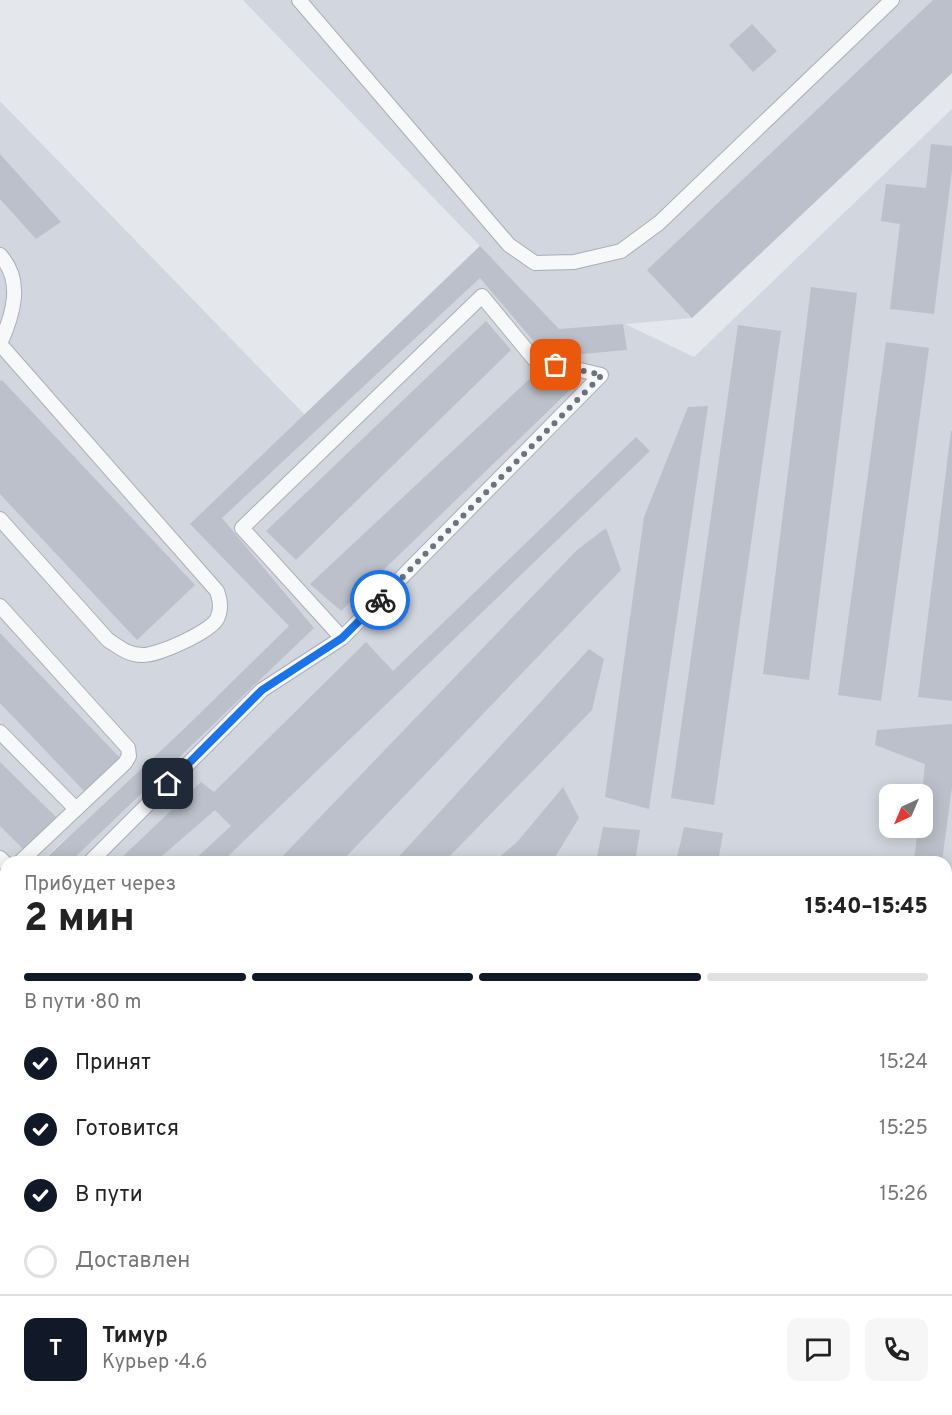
<!DOCTYPE html>
<html lang="ru">
<head>
<meta charset="utf-8">
<style>
  :root { --surface:#fff; --page:#f6f6f6; --text:#222; --muted:#767676; --line:#e0e0e0; --accent:#111827 }
  body { margin:0; font-family:Overpass,sans-serif; background:var(--page); color:var(--text); height:100vh; display:flex; flex-direction:column; font-size:22px; white-space:nowrap }
  * { box-sizing:border-box; margin:0 }
  p { font-size:20px; color:var(--muted) }
  .icon { flex:none; width:33px; height:33px; fill:none; stroke:currentColor; stroke-width:2; stroke-linecap:round; stroke-linejoin:round }
  .map { position:relative; flex:1; overflow:hidden }
  .sheet { position:absolute; left:0px; top:856px; width:952px; height:560px; display:flex; flex-direction:column; background:var(--surface); border-radius:18px 18px 0 0; box-shadow:0 3px 15px #0003 }
  .sheet>* { flex:none }
  .needle { width:39px; rotate:224deg }
  .buttons { position:absolute; left:879px; top:784px; display:grid; gap:12px }
  .buttons a { display:grid; place-items:center; width:54px; height:54px; border-radius:12px; background:var(--surface); box-shadow:0 3px 15px #0003; font-size:30px }
  .pin { position:absolute; display:grid; place-items:center; width:51px; height:51px; color:#fff; margin:-26px; border-radius:12px; box-shadow:0 3px 9px #0006 }
  .courier { position:absolute; display:grid; place-items:center; width:60px; height:60px; margin:-30px; border:4px solid #1a73e8; border-radius:50%; background:#fff; color:#222; box-shadow:0 2px 8px #0007 }
  .summary em { font-style:normal; font-weight:800 }
  .summary div { display:flex; flex-direction:column-reverse }
  .summary { display:flex; align-items:center; justify-content:space-between; height:102px; padding:0 24px }
  h1 { font-size:39px; font-weight:800; line-height:45px }
  .bar { display:grid; grid-template-columns:repeat(4,1fr); gap:9px 6px; align-content:center; height:72px; padding:0 24px }
  .bar i { height:8px; border-radius:4px; background:var(--line) }
  .bar .selected { background:var(--accent) }
  .bar p { grid-column:span 4 }
  .line { display:flex; align-items:center; gap:15px; padding:0 24px; border-top:2px solid var(--line) }
  .line div { flex:1 }
  .round { display:grid; place-items:center; flex:none; width:63px; height:63px; border-radius:12px; background:var(--page) }
  ol { padding:0 24px; list-style:none }
  li { display:flex; align-items:center; gap:18px; height:66px }
  li p { margin-inline-start:auto }
  li .icon { padding:6px; border-radius:50%; background:var(--accent); color:#fff; stroke-width:4 }
  li:last-child { color:var(--muted) }
  li i { width:33px; height:33px; border:3px solid var(--line); border-radius:50% }
  .map>svg:first-child { display:block }
</style>
</head>
<body>
<div class="map">
<svg width="952" height="1415" viewBox="0 0 952 1415">
  <rect width="100%" height="100%" fill="#e4e7ec"/>
  <!-- built -->
  <g fill="#d2d6de" fill-rule="evenodd">
    <path d="M 243,0 L 952,0 L 952,73 L 692,318 L 625,324 L 694,357 L 952,109 L 952,1372 L 947,1378 L 946,862 L 42,862 L 72,833 L 40,862 L 6,862 L 6,894 L 0,900 L 0,101 L 305,415 L 480,246 ZM 890,795 L 922,795 L 922,828 L 890,828 Z"/>
    <polygon points="6,896 6,1004 0,1010 0,902"/>
    <polygon points="9,1410 915,1410 910,1415 4,1415"/>
  </g>
  <!-- building -->
  <g fill="#bbc0ca">
    <polygon points="933,0 952,0 952,73 692,318 647,270"/>
    <polygon points="752,24 777,51 753,72 729,45"/>
    <polygon points="931,144 952,146 952,170 934,314 890,309 900,224 881,221 886,184 926,188"/>
    <polygon points="0,154 61,222 36,239 0,199"/>
    <polygon points="480,246 559,329 623,324 627,350 547,357 480,278 222,518 314,628 70,862 42,862 185,728 289,626 190,524"/>
    <polygon points="811,287 857,293 809,680 763,674"/>
    <polygon points="486,321 511,350 296,560 266,531"/>
    <polygon points="738,325 781,331 714,805 671,798"/>
    <polygon points="886,342 929,348 881,701 838,695"/>
    <polygon points="537,372 575,385 341,611 310,584"/>
    <polygon points="2,380 195,585 137,640 0,494 0,381"/>
    <polygon points="708,406 649,809 605,797 644,517 688,407"/>
    <polygon points="951,431 952,431 952,701 918,697"/>
    <polygon points="636,437 650,451 222,862 192,862 231,826 215,810 155,862 117,862 201,782 214,792 366,642 393,671"/>
    <polygon points="606,528 621,570 341,862 277,862 577,550"/>
    <polygon points="0,633 120,758 84,791 0,703"/>
    <polygon points="589,649 604,659 592,710 444,862 394,862"/>
    <polygon points="952,724 952,787 942,862 914,862 918,828 922,828 922,795 925,764 875,745 877,730"/>
    <polygon points="0,762 58,819 26,852 0,826"/>
    <polygon points="563,787 579,818 552,862 494,862 518,841"/>
    <polygon points="603,827 640,830 635,862 596,862"/>
    <polygon points="684,827 723,833 718,862 676,862"/>
    <polygon points="6,896 6,924 0,929 0,902"/>
    <polygon points="6,970 6,1004 0,1010 0,976"/>
    <polygon points="946,1026 952,1028 947,1045 946,1045"/>
    <polygon points="946,1184 952,1186 952,1205 946,1203"/>
    <polygon points="113,1410 365,1410 360,1415 118,1415"/>
    <polygon points="471,1410 574,1410 569,1415 476,1415"/>
    <polygon points="674,1410 820,1410 815,1415 669,1415"/>
  </g>
  <g fill="none" stroke-linecap="round" stroke-linejoin="round">
    <!-- lane casing -->
    <g stroke="#a9aeb7" stroke-width="16">
      <g id="lane">
        <polyline points="299,0 509,245 535,263 574,262 621,251 659,223 892,0"/>
        <path d="M 0,255 C 24,281 13,315 0,344"/>
        <path d="M 0,519 L 108,640 C 119,647 128,655 142,655 C 157,656 210,632 217,619 C 222,609 220,600 217,591 L 0,344"/>
        <polyline points="0,606 128,748 129,756 125,763 20,862"/>
        <polyline points="0,732 76,809"/>
        <polyline points="0,858 6,864"/>
        <polyline points="90,862 262,690 342,638 601,375 534,359 482,296 242,528 342,638"/>
        <polyline points="0,881 6,875"/>
        <polyline points="0,953 6,947"/>
        <polyline points="0,1255 6,1251"/>
        <polyline points="73,1415 73,1410"/>
      </g>
    </g>
    <!-- path -->
    <polyline stroke="#c2c5cb" stroke-width="4" stroke-dasharray="4.5 4.5" stroke-linecap="butt" points="368,1412 372,1415"/>
    <!-- lane -->
    <use href="#lane" stroke="#f7f8fa" stroke-width="14"/>
  </g>
  <g fill="none" stroke-linecap="round" stroke-linejoin="round">
    <!-- done -->
    <polyline stroke="#6c737f" stroke-width="6" stroke-dasharray="0 10.8" points="380,600 602,375 556,365"/>
    <!-- route -->
    <polyline stroke="#1a73e8" stroke-width="8" points="168,784 262,690 342,638 380,600"/>
  </g>
</svg>
<div class="buttons">
<a><svg class="needle" viewBox="-14 -14 28 28"><path d="M0-13l5 13h-10z" fill="#e53935"/><path d="M0 13l5-13h-10z" fill="#767676"/></svg></a>
</div>
<div class="pin" style="left:556px;top:365px;background:#ea580c"><svg class="icon" aria-label="bag" viewBox="0 0 24 24"><path d="M5 8h14l-1 12H6zM9 8a3 3 0 0 1 6 0"/></svg></div>
<div class="pin" style="left:168px;top:784px;background:#1f2937"><svg class="icon" aria-label="home" viewBox="0 0 24 24"><path d="M3 11l9-7 9 7M6 9v11h12V9"/></svg></div>
<div class="courier" style="left:380px;top:600px"><svg class="icon" aria-label="bike" viewBox="0 0 24 24"><circle cx="6" cy="16" r="4"/><circle cx="18" cy="16" r="4"/><path d="M6 16l4-8h5l3 8M10 8l3 8H6M13 5h3"/></svg></div>
<section class="sheet">
<div class="summary"><div><h1>2 мин</h1><p>Прибудет через</p></div><em>15:40–15:45</em></div>
<div class="bar"><i class="selected"></i><i class="selected"></i><i class="selected"></i><i></i><p>В пути · 80 m</p></div>
<ol>
<li><svg class="icon" aria-label="check" viewBox="0 0 24 24"><path d="M5 12l5 5 9-10"/></svg>Принят<p>15:24</p></li>
<li><svg class="icon" aria-label="check" viewBox="0 0 24 24"><path d="M5 12l5 5 9-10"/></svg>Готовится<p>15:25</p></li>
<li><svg class="icon" aria-label="check" viewBox="0 0 24 24"><path d="M5 12l5 5 9-10"/></svg>В пути<p>15:26</p></li>
<li><i></i>Доставлен</li>
</ol>
<div class="line" style="height:108px"><b class="round" style="background:var(--accent);color:#fff">Т</b><div><b>Тимур</b><p>Курьер · 4.6</p></div><a class="round"><svg class="icon" aria-label="chat" viewBox="0 0 24 24"><path d="M4 5h16v11H9l-5 4z"/></svg></a><a class="round"><svg class="icon" aria-label="phone" viewBox="0 0 24 24"><path d="M5 4h4l2 5-3 2q2 4 5 5l2-3 5 2v4C11 20 4 13 5 4z"/></svg></a></div>
</section>
</div>
</body>
</html>
